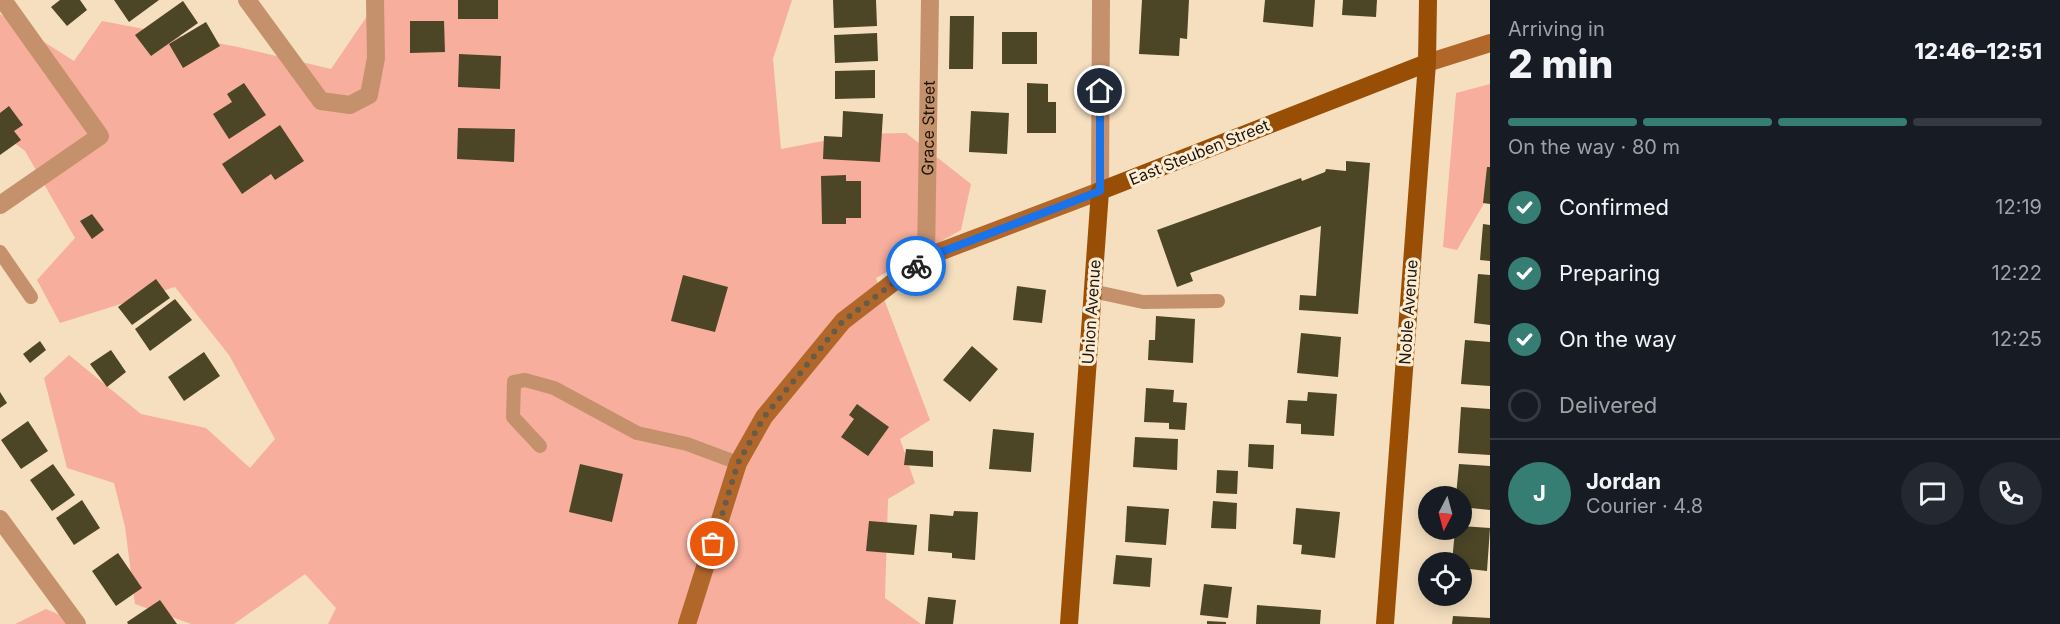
<!DOCTYPE html>
<html lang="en">
<head>
<meta charset="utf-8">
<style>
  :root { --surface:#171b24; --page:#242831; --text:#f1f3f6; --muted:#9ea1a6; --line:#363941; --accent:#367d74 }
  body { margin:0; font-family:Inter,sans-serif; background:var(--page); color:var(--text); height:100vh; display:flex; flex-direction:column; font-size:22px; white-space:nowrap }
  * { box-sizing:border-box; margin:0 }
  p { font-size:20px; color:var(--muted) }
  .icon { flex:none; width:33px; height:33px; fill:none; stroke:currentColor; stroke-width:2; stroke-linecap:round; stroke-linejoin:round }
  .map { position:relative; flex:1; overflow:hidden }
  .drawer { display:flex; flex-direction:column; background:var(--surface); width:570px }
  .drawer>* { flex:none }
  .needle { width:39px; rotate:186deg }
  .fabs { position:absolute; left:1418px; top:486px; display:grid; gap:12px }
  .fabs a { display:grid; place-items:center; width:54px; height:54px; border-radius:50%; background:var(--surface); box-shadow:0 3px 15px #0003; font-size:30px }
  .pin { position:absolute; display:grid; place-items:center; width:51px; height:51px; color:#fff; margin:-26px; border:3px solid #fff; border-radius:50%; box-shadow:0 2px 6px #0007 }
  .courier { position:absolute; display:grid; place-items:center; width:60px; height:60px; margin:-30px; border:4px solid #1a73e8; border-radius:50%; background:#fff; color:#222; box-shadow:0 2px 8px #0007 }
  .overview em { font-style:normal; font-weight:800 }
  .overview div { display:flex; flex-direction:column-reverse }
  .overview { display:flex; align-items:center; justify-content:space-between; height:102px; padding:0 18px }
  h1 { font-size:39px; font-weight:800; line-height:45px }
  .bar { display:grid; grid-template-columns:repeat(4,1fr); gap:9px 6px; align-content:center; height:72px; padding:0 18px }
  .bar i { height:8px; border-radius:4px; background:var(--line) }
  .bar .current { background:var(--accent) }
  .bar p { grid-column:span 4 }
  .line { display:flex; align-items:center; gap:15px; padding:0 18px; border-top:2px solid var(--line) }
  .line div { flex:1 }
  .round { display:grid; place-items:center; flex:none; width:63px; height:63px; border-radius:32px; background:var(--page) }
  ol { padding:0 18px; list-style:none }
  li { display:flex; align-items:center; gap:18px; height:66px }
  li p { margin-inline-start:auto }
  li .icon { padding:6px; border-radius:50%; background:var(--accent); color:#fff; stroke-width:4 }
  li:last-child { color:var(--muted) }
  li i { width:33px; height:33px; border:3px solid var(--line); border-radius:50% }
  main { display:flex; flex:1; min-height:0 }
  .map>svg:first-child { display:block }
</style>
</head>
<body>
<main>
<div class="map">
<svg width="1490" height="624" viewBox="0 0 1490 624">
  <rect width="100%" height="100%" fill="#f5dfbf"/>
  <!-- green -->
  <g fill="#f7ae9c">
    <polygon points="378,0 792,0 773,59 781,149 860,134 906,133 971,184 961,230 876,278 930,420 900,439 915,483 888,499 885,598 921,624 328,624 336,608 305,574 234,624 191,624 135,604 125,527 114,483 67,468 44,378 69,355 141,414 206,428 250,468 275,439 229,355 175,287 60,323 37,280 75,238 25,151 0,132 0,14 74,61 102,21 238,47 331,69"/>
    <polygon points="1490,84 1490,193 1457,250 1443,247 1456,93"/>
    <polygon points="46,609 81,624 15,624"/>
  </g>
  <!-- building -->
  <g fill="#4c4627">
    <polygon points="60,0 80,0 87,10 67,26 51,7"/>
    <polygon points="114,0 159,0 129,22"/>
    <rect x="458" y="0" width="40" height="19"/>
    <polygon points="833,0 876,0 877,26 834,28"/>
    <polygon points="1142,0 1189,0 1187,39 1180,38 1179,56 1139,54"/>
    <polygon points="1265,0 1315,0 1313,27 1263,22"/>
    <polygon points="1343,0 1377,0 1376,17 1342,15"/>
    <polygon points="183,1 198,23 151,56 135,35"/>
    <polygon points="950,16 974,16 973,69 949,69"/>
    <polygon points="410,21 444,21 445,52 410,53"/>
    <polygon points="206,22 220,46 183,68 169,44"/>
    <rect x="1002" y="32" width="35" height="32"/>
    <polygon points="877,33 878,61 835,63 834,35"/>
    <polygon points="459,54 501,56 500,89 458,87"/>
    <polygon points="875,70 875,98 835,99 835,71"/>
    <polygon points="244,83 266,115 229,139 213,114 232,102 227,94"/>
    <polygon points="1027,83 1048,84 1048,102 1056,102 1056,133 1027,133"/>
    <polygon points="9,106 23,125 14,131 21,140 0,155 0,113"/>
    <polygon points="843,111 883,114 880,162 823,159 824,136 842,137"/>
    <polygon points="971,111 1009,113 1007,154 969,152"/>
    <polygon points="280,125 304,161 275,180 271,174 242,194 222,164"/>
    <polygon points="458,128 515,129 514,162 457,159"/>
    <polygon points="1346,161 1370,163 1358,314 1299,310 1300,295 1316,296 1321,226 1190,273 1193,281 1177,287 1157,230 1301,178 1302,181 1325,172 1326,169 1346,171"/>
    <polygon points="1487,167 1490,167 1490,204 1483,203"/>
    <polygon points="846,175 846,181 861,181 861,218 846,218 846,224 822,224 821,176"/>
    <polygon points="92,214 104,230 92,239 80,221"/>
    <polygon points="1483,224 1490,225 1490,261 1480,260"/>
    <polygon points="1478,274 1490,275 1490,325 1474,323"/>
    <polygon points="683,275 728,287 715,332 671,321"/>
    <polygon points="156,279 170,298 132,325 118,307"/>
    <polygon points="1017,286 1046,290 1042,323 1013,320"/>
    <polygon points="175,299 192,320 150,351 135,329"/>
    <polygon points="1156,316 1195,319 1193,363 1148,360 1149,340 1155,340"/>
    <polygon points="1301,333 1341,337 1338,377 1297,373"/>
    <polygon points="1465,340 1490,342 1490,386 1461,384"/>
    <polygon points="40,341 46,350 30,363 23,354"/>
    <polygon points="972,346 998,369 970,402 943,380"/>
    <polygon points="111,350 126,372 107,387 90,364"/>
    <polygon points="204,352 220,376 184,401 168,377"/>
    <polygon points="1146,388 1174,390 1173,402 1187,403 1185,430 1169,429 1169,423 1144,422"/>
    <polygon points="0,392 7,403 0,408"/>
    <polygon points="1308,392 1337,394 1334,436 1301,434 1301,424 1286,423 1288,400 1307,401"/>
    <polygon points="857,404 889,427 868,456 841,437 854,419 849,415"/>
    <polygon points="1461,407 1490,409 1490,455 1458,453"/>
    <polygon points="28,421 48,451 21,469 1,440"/>
    <polygon points="993,429 1034,433 1031,472 989,469"/>
    <polygon points="1135,437 1178,439 1177,470 1133,467"/>
    <polygon points="1249,444 1274,445 1273,469 1248,467"/>
    <polygon points="906,449 933,451 933,467 904,465"/>
    <polygon points="53,464 75,495 52,511 30,480"/>
    <polygon points="580,464 623,474 612,522 569,512"/>
    <polygon points="1459,464 1490,466 1490,510 1461,507 1461,496 1456,496"/>
    <polygon points="1217,470 1238,471 1237,494 1216,493"/>
    <polygon points="82,500 100,528 74,545 56,518"/>
    <polygon points="1213,501 1237,503 1236,529 1211,528"/>
    <polygon points="1127,506 1169,509 1166,545 1125,542"/>
    <polygon points="1296,508 1340,512 1335,558 1301,554 1302,545 1293,544"/>
    <polygon points="954,511 978,512 975,560 952,558 952,553 928,551 930,514 953,516"/>
    <polygon points="869,521 917,525 914,555 866,551"/>
    <polygon points="1461,526 1490,528 1487,571 1461,568 1461,562 1452,562 1455,530 1461,530"/>
    <polygon points="118,553 142,588 116,606 92,571"/>
    <polygon points="1116,555 1152,558 1150,587 1113,584"/>
    <polygon points="1204,584 1232,587 1228,618 1200,615"/>
    <polygon points="928,597 956,600 953,624 925,624"/>
    <polygon points="160,600 177,624 128,624 127,622"/>
    <polygon points="1257,605 1321,610 1320,624 1256,624"/>
    <polygon points="1453,616 1490,618 1490,624 1452,624"/>
    <polygon points="1207,621 1226,622 1226,624 1207,624"/>
  </g>
  <g fill="none" stroke-linecap="round" stroke-linejoin="round">
    <!-- lane -->
    <g stroke="#c5916d" stroke-width="14">
      <polyline points="0,252 31,297"/>
      <polyline points="1092,291 1143,302 1218,301"/>
      <polyline points="540,446 513,417 514,382 525,380 554,388 637,433 687,444 738,463"/>
    </g>
    <!-- street -->
    <g stroke="#c5916d" stroke-width="18">
      <polyline points="247,0 321,101 350,105 369,95 376,58 375,0"/>
      <polyline points="1100,191 1101,0"/>
      <polyline points="0,205 100,136 3,0"/>
      <path id="s1" d="M 926,257 L 930,0"/>
      <polyline points="0,519 77,624"/>
    </g>
    <!-- secondary -->
    <g stroke="#b2672a" stroke-width="18">
      <polyline points="1427,63 1490,43"/>
      <polyline points="687,624 738,463 764,417 843,321 926,257 1100,191"/>
    </g>
    <!-- primary -->
    <g stroke="#984f05" stroke-width="18">
      <polyline points="1069,624 1100,191 1427,63"/>
      <polyline points="1385,624 1427,63 1428,0"/>
    </g>
  </g>
  <g fill="none" stroke-linecap="round" stroke-linejoin="round">
    <!-- done -->
    <polyline stroke="#685c49" stroke-width="6" stroke-dasharray="0 10.8" points="713,544 738,463 764,417 843,321 916,266"/>
    <!-- route -->
    <polyline stroke="#1a73e8" stroke-width="8" points="916,266 926,258 1100,191 1100,91"/>
  </g>
  <g text-anchor="middle" stroke-width="6" stroke-linejoin="round" paint-order="stroke">
    <!-- street labels -->
    <g font-size="16" fill="#1c1509" stroke="#feedd4">
      <text dy="6" stroke="none"><textPath href="#s1" startOffset="129">Grace Street</textPath></text>
      <text transform="translate(1199 152) rotate(-22)" y="6">East Steuben Street</text>
      <text transform="translate(1091 312) rotate(-86)" y="6">Union Avenue</text>
      <text transform="translate(1408 312) rotate(-86)" y="6">Noble Avenue</text>
    </g>
  </g>
</svg>
<div class="fabs">
<a><svg class="needle" viewBox="-14 -14 28 28"><path d="M0-13l5 13h-10z" fill="#e53935"/><path d="M0 13l5-13h-10z" fill="#9ea1a6"/></svg></a>
<a><svg class="icon" aria-label="locate" viewBox="0 0 24 24"><circle cx="12" cy="12" r="6"/><path d="M12 2v4M12 18v4M2 12h4M18 12h4"/></svg></a>
</div>
<div class="pin" style="left:713px;top:544px;background:#ea580c"><svg class="icon" aria-label="bag" viewBox="0 0 24 24"><path d="M5 8h14l-1 12H6zM9 8a3 3 0 0 1 6 0"/></svg></div>
<div class="pin" style="left:1100px;top:91px;background:#1f2937"><svg class="icon" aria-label="home" viewBox="0 0 24 24"><path d="M3 11l9-7 9 7M6 9v11h12V9"/></svg></div>
<div class="courier" style="left:916px;top:266px"><svg class="icon" aria-label="bike" viewBox="0 0 24 24"><circle cx="6" cy="16" r="4"/><circle cx="18" cy="16" r="4"/><path d="M6 16l4-8h5l3 8M10 8l3 8H6M13 5h3"/></svg></div>
</div>
<section class="drawer">
<div class="overview"><div><h1>2 min</h1><p>Arriving in</p></div><em>12:46–12:51</em></div>
<div class="bar"><i class="current"></i><i class="current"></i><i class="current"></i><i></i><p>On the way · 80 m</p></div>
<ol>
<li><svg class="icon" aria-label="check" viewBox="0 0 24 24"><path d="M5 12l5 5 9-10"/></svg>Confirmed<p>12:19</p></li>
<li><svg class="icon" aria-label="check" viewBox="0 0 24 24"><path d="M5 12l5 5 9-10"/></svg>Preparing<p>12:22</p></li>
<li><svg class="icon" aria-label="check" viewBox="0 0 24 24"><path d="M5 12l5 5 9-10"/></svg>On the way<p>12:25</p></li>
<li><i></i>Delivered</li>
</ol>
<div class="line" style="height:108px"><b class="round" style="background:var(--accent);color:#fff">J</b><div><b>Jordan</b><p>Courier · 4.8</p></div><a class="round"><svg class="icon" aria-label="chat" viewBox="0 0 24 24"><path d="M4 5h16v11H9l-5 4z"/></svg></a><a class="round"><svg class="icon" aria-label="phone" viewBox="0 0 24 24"><path d="M5 4h4l2 5-3 2q2 4 5 5l2-3 5 2v4C11 20 4 13 5 4z"/></svg></a></div>
</section>
</main>
</body>
</html>
